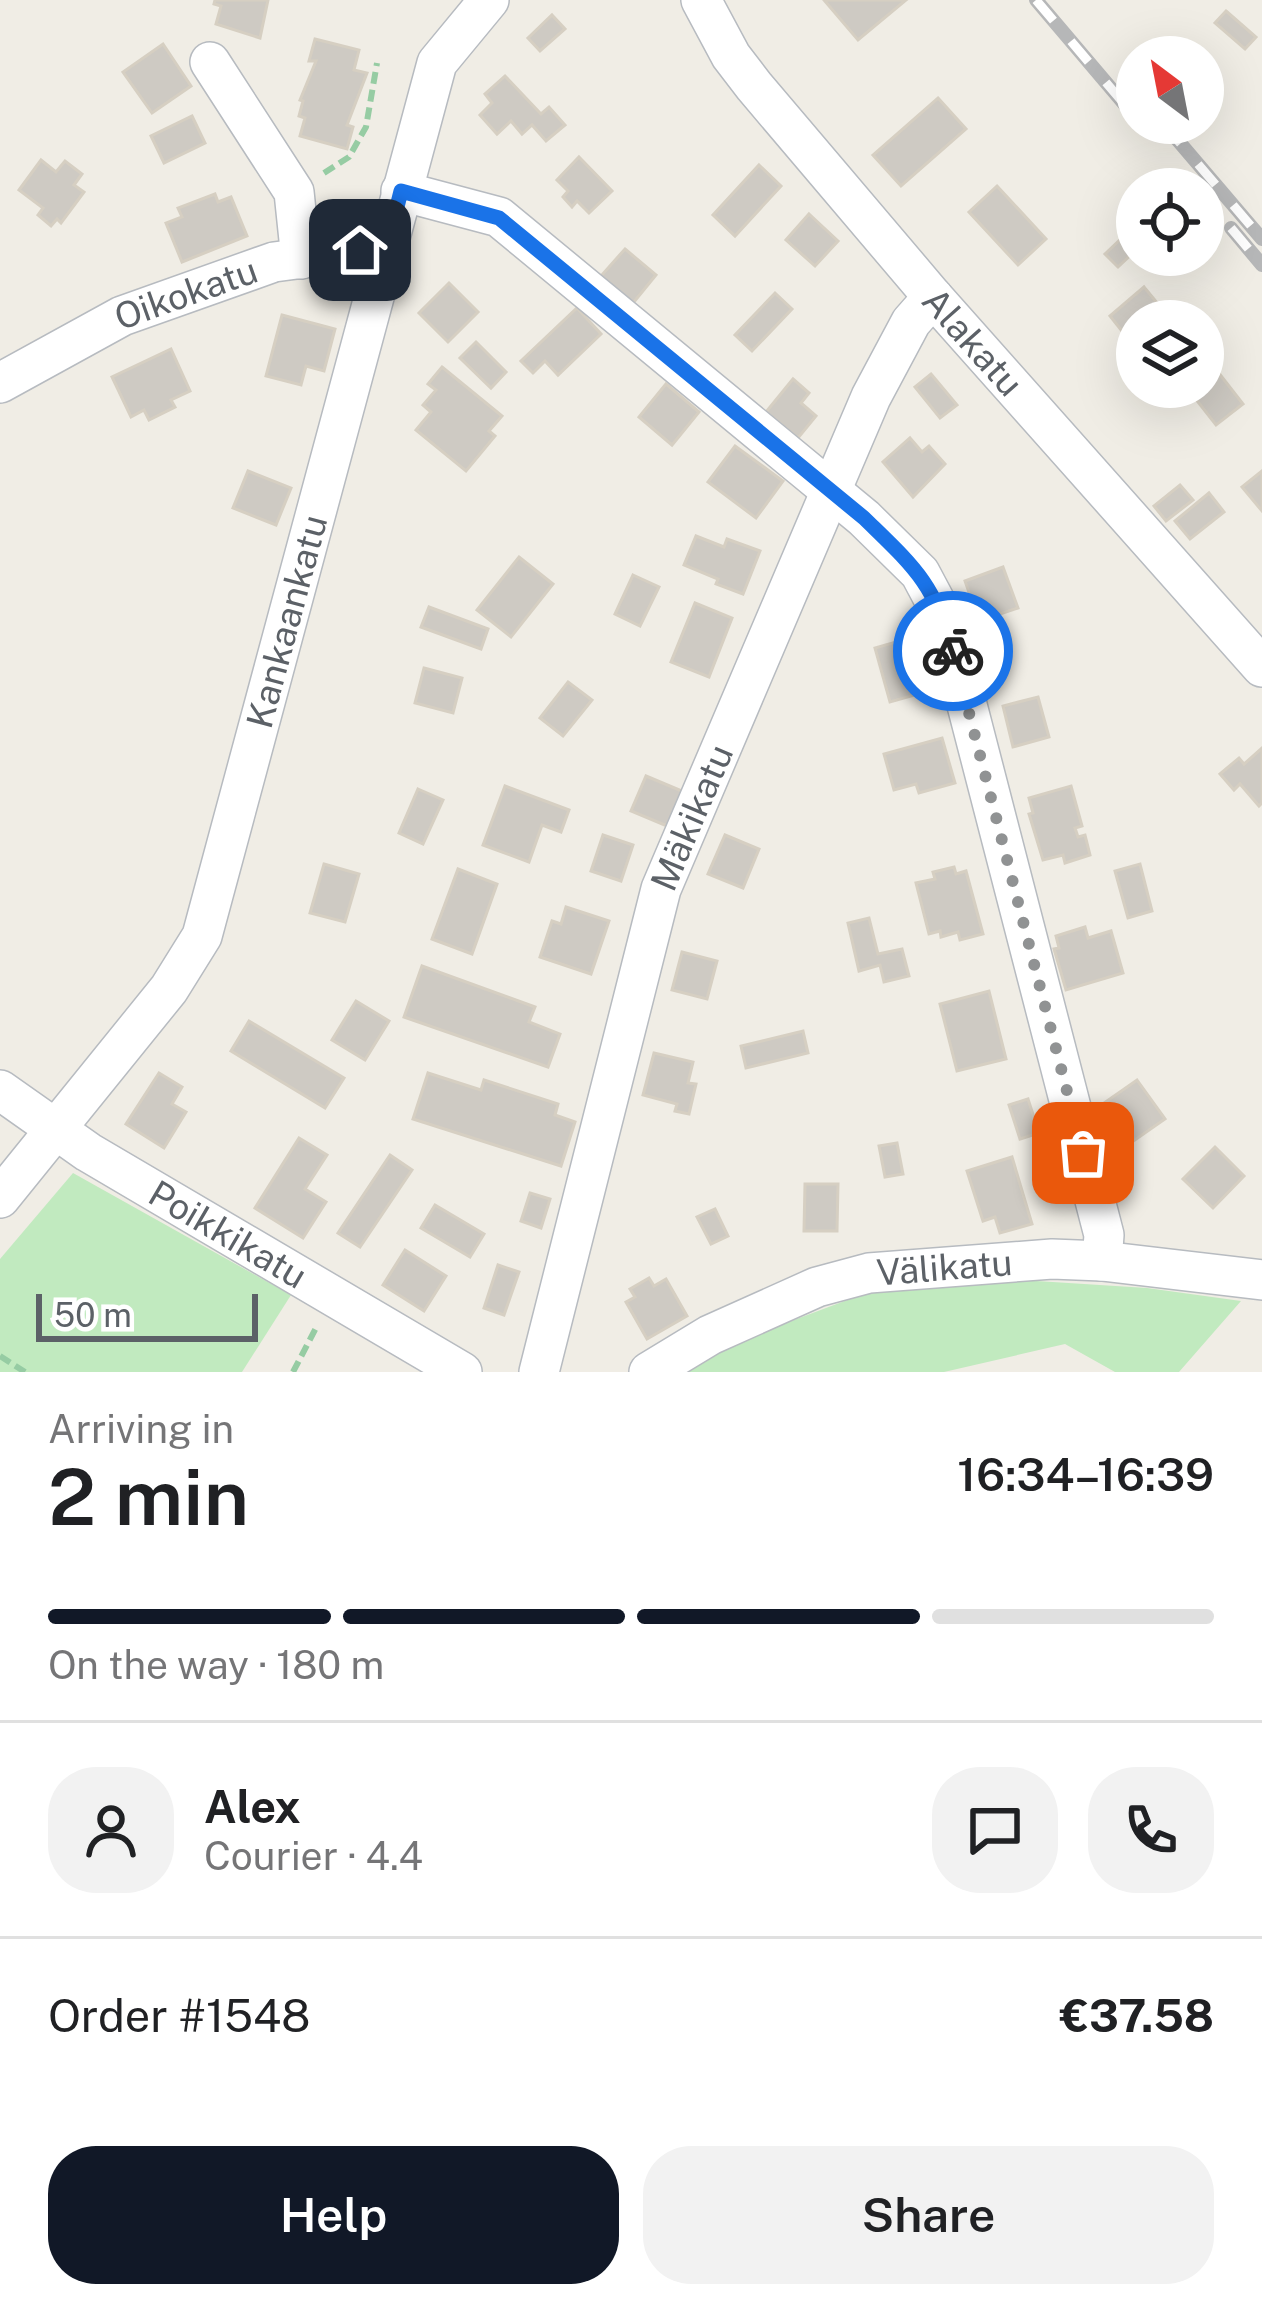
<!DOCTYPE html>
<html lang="en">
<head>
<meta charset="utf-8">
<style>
  :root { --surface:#fff; --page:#f2f2f2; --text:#202124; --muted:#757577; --line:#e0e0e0; --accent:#111827 }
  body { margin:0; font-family:"Public Sans",sans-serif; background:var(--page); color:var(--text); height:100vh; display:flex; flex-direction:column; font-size:45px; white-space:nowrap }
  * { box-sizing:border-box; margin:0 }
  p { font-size:39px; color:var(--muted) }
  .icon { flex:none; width:66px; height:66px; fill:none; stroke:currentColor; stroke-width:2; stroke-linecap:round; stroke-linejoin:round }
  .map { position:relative; height:1372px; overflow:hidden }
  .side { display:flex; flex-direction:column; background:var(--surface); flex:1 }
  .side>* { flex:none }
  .needle { width:78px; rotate:328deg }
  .buttons { position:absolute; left:1116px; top:36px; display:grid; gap:24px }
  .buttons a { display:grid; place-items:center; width:108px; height:108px; border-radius:50%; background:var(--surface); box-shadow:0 12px 48px #0002; font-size:60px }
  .scale { position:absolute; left:36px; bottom:30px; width:222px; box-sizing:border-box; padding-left:12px; border:6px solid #5c6167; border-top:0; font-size:33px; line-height:42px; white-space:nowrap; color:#5c6167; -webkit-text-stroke:9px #fff; paint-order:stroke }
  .pin { position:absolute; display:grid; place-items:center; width:102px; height:102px; color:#fff; margin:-51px; border-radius:24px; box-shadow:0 6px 18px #0006 }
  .courier { position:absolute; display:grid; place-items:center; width:120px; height:120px; margin:-60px; border:9px solid #1a73e8; border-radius:50%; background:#fff; color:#222; box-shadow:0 3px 15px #0007 }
  .overview em { font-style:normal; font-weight:600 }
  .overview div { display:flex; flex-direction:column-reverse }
  .overview { display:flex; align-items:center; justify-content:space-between; height:204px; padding:0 48px }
  h1 { font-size:78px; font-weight:600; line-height:90px }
  .bar { display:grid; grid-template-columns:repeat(4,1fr); gap:18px 12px; align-content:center; height:144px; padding:0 48px }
  .bar i { height:15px; border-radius:9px; background:var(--line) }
  .bar .on { background:var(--accent) }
  .bar p { grid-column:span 4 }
  .line { display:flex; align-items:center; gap:30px; padding:0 48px; border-top:3px solid var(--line) }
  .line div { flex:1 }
  .round { display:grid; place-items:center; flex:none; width:126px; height:126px; border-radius:48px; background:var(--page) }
  .action { display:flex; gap:24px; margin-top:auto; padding:24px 48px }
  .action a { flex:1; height:138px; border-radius:48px; background:var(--accent); color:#fff; font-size:48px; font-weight:600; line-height:138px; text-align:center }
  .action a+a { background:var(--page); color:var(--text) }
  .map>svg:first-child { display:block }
</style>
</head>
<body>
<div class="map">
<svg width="1262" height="1372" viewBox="0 0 1262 1372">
  <rect width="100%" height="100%" fill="#f0ede5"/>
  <!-- green -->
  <g fill="#c1eabf">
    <polygon points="73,1173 291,1295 242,1372 0,1372 0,1259"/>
    <polygon points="1021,1280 1147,1288 1241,1301 1179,1372 1115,1372 1065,1344 944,1372 685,1372 725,1346 866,1293"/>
  </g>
  <!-- building -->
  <g fill="#cecac3" stroke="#d6cfc2" stroke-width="3">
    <polygon points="215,0 268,0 260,38 216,24 221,6 214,4"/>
    <polygon points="824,0 906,0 858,40"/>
    <polygon points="1226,11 1256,37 1245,49 1215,23"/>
    <polygon points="552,15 565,29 540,51 528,38"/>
    <polygon points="315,39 359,50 354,70 367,73 347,125 353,127 347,149 300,136 305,118 299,116 303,101 300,100 316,61 309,61"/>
    <polygon points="163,44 191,86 152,113 123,72"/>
    <polygon points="505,76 541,114 549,107 565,125 546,141 532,125 522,134 511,121 497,134 480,115 492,103 485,94"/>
    <polygon points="938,98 966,129 901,186 873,155"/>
    <polygon points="192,116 205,143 164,163 151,136"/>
    <polygon points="579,157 612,191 589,213 577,201 572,207 563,197 568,191 557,180"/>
    <polygon points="41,160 56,172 65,161 82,174 74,185 84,192 61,223 57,219 51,226 38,215 43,208 19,190"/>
    <polygon points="759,165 781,186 735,236 713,215"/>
    <polygon points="997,186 1046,239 1018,265 969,212"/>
    <polygon points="215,194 218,202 231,197 247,236 182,262 166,223 182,217 178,208"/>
    <polygon points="809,214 838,241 815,266 786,240"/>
    <polygon points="1127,233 1137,243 1137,249 1118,267 1105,254"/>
    <polygon points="625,249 656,275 633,303 601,276"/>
    <polygon points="449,283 478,312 448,342 419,313"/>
    <polygon points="1144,287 1172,321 1137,321 1137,337 1128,326 1122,331 1110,316"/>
    <polygon points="775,293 792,309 752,351 735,335"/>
    <polygon points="577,308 601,334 558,375 545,361 533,373 521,361"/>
    <polygon points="282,315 335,329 324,371 306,366 301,385 266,376"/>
    <polygon points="476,342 506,372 491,388 460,358"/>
    <polygon points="171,349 190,391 171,400 175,407 149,420 144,410 131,417 112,377"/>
    <polygon points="442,367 502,416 489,431 495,436 466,471 416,430 431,412 423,405 436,390 428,384"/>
    <polygon points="1218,372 1243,404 1216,425 1191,393"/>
    <polygon points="931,374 957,405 940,418 915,387"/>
    <polygon points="793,379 809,393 801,403 816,416 798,438 766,412"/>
    <polygon points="666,384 699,412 672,445 639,417"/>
    <polygon points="910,438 922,452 929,446 945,464 913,497 883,462"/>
    <polygon points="735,446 783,481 756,518 708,482"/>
    <polygon points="248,471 291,488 276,525 233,508"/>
    <polygon points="1262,471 1262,511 1242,487"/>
    <polygon points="1180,485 1193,500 1166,521 1154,506"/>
    <polygon points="1209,493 1224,512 1190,539 1175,521"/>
    <polygon points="696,536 724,547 727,539 760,551 743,594 716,584 718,579 684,565"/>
    <polygon points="519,557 553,584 511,637 477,610"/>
    <polygon points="1003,567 1018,608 979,621 965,581"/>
    <polygon points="633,575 659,587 640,626 615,614"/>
    <polygon points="695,603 732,618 709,677 671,662"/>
    <polygon points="429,607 488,629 481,649 421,627"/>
    <polygon points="913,637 929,691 890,702 875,648"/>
    <polygon points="424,668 462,678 453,713 415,703"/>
    <polygon points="568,682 592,700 563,736 540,718"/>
    <polygon points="1038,697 1049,737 1013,747 1003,706"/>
    <polygon points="942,738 955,783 919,793 916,784 894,790 884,754"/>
    <polygon points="1262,748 1262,803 1259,806 1240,784 1234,790 1220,774 1239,758 1244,764"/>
    <polygon points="646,776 682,791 667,826 631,811"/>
    <polygon points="505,786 569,810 561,832 542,825 529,862 483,845"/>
    <polygon points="1071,786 1082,826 1075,828 1078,837 1085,835 1090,855 1065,863 1063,855 1043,860 1029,814 1033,813 1029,798"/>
    <polygon points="418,789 443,800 423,844 399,833"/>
    <polygon points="603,835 633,845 621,881 591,871"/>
    <polygon points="725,835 759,849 743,888 708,874"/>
    <polygon points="324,864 359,874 345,922 310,913"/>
    <polygon points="1140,864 1152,911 1128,918 1115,871"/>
    <polygon points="954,867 956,874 966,871 983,934 960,940 958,932 941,937 940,931 929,934 916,883 935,879 933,872"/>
    <polygon points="458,869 497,884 472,954 432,939"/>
    <polygon points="566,907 609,921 591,974 540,957 552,921 561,924"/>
    <polygon points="869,918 878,954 902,949 909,976 884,982 880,965 859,971 848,923"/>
    <polygon points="1085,927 1088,938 1111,931 1123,973 1066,990 1054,949 1059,948 1056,936"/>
    <polygon points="682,952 717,961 707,999 672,990"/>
    <polygon points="422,966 535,1007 529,1022 560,1034 548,1067 404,1017"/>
    <polygon points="989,991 1006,1059 957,1071 940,1004"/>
    <polygon points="356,1001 389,1021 365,1060 332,1040"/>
    <polygon points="249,1021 344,1078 325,1108 231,1051"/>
    <polygon points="803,1031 808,1053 746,1068 741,1046"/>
    <polygon points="654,1053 693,1062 688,1083 696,1084 689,1114 675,1111 677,1104 643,1095"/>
    <polygon points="159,1073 182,1087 172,1104 186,1112 164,1148 126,1124"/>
    <polygon points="428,1073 481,1090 484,1080 558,1104 555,1115 575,1122 561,1166 413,1119"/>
    <polygon points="1137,1080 1165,1119 1132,1142 1104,1103"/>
    <polygon points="1028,1099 1039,1133 1020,1139 1009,1105"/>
    <polygon points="299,1138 327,1155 305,1189 326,1202 303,1238 255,1208"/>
    <polygon points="897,1143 903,1174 885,1177 879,1146"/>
    <polygon points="1215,1147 1244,1176 1213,1208 1183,1179"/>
    <polygon points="390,1155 412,1170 360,1247 338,1233"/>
    <polygon points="1012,1157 1032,1224 1000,1233 995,1217 983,1221 967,1171"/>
    <polygon points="805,1184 838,1184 837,1231 804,1231"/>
    <polygon points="530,1193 550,1199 541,1228 521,1221"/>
    <polygon points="435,1205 484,1234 470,1257 421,1228"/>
    <polygon points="715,1209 728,1236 711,1244 697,1217"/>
    <polygon points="405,1250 446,1276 424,1311 383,1285"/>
    <polygon points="498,1265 519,1272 504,1315 484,1308"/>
    <polygon points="649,1278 654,1286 666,1279 687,1316 647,1339 626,1302 635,1297 630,1289"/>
  </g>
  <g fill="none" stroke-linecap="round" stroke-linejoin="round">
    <!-- minor casing -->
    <g stroke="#b7bbc0" stroke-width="42">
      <g id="minor">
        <path id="s1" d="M 701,0 L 731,56 L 754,86 L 933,297 L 1262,667"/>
        <polyline points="210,62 294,192 301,259"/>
        <polyline points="401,191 499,217 864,518 920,573 945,620 1104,1235 1102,1261"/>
        <path id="s2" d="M 0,383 L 122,316 L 274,262 L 387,247"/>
        <path id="s3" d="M 0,1090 L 88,1152 L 462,1372"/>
        <path id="s4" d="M 0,1198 L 169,989 L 202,936 L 437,63 L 489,0"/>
        <path id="s5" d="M 539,1372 L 661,889 L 871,397 L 911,322 L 933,297"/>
        <path id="s6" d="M 649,1372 L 710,1335 L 817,1287 L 869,1273 L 1052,1259 L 1102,1261 L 1262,1280"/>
      </g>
    </g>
    <!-- path -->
    <g stroke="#96cca3" stroke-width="6" stroke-dasharray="12 6" stroke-linecap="butt">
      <polyline points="324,173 349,157 366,127 377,63"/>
      <polyline points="0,1356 25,1372"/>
      <polyline points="293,1372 317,1326"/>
    </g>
    <!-- minor -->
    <use href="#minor" stroke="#fff" stroke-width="39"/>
    <!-- rail casing -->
    <g stroke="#b6b7b8" stroke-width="14">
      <g id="rail">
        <polyline points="1036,0 1137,119"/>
        <polyline points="1163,123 1262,239"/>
        <polyline points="1231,228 1262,265"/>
      </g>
    </g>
    <!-- rail -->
    <use href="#rail" stroke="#fff" stroke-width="9" stroke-dasharray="27" stroke-linecap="butt"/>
  </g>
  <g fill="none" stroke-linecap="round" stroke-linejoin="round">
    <!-- done -->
    <polyline stroke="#909293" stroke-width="12" stroke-dasharray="0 21.6" points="953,651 1083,1153"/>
    <!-- route -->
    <path stroke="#1a73e8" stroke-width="15" d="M 360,250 L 387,247 L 401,191 L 499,218 L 864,518 C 912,565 935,583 953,651"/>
  </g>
  <g text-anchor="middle" stroke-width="10" stroke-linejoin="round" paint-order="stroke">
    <!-- street labels -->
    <g font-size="36" fill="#5c6167" stroke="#fff">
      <text dy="13" stroke="none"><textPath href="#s2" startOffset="207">Oikokatu</textPath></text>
      <text dy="13" stroke="none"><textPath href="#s1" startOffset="438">Alakatu</textPath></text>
      <text dy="13" stroke="none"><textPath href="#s4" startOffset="657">Kankaankatu</textPath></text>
      <text dy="13" stroke="none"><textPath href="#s5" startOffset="576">Mäkikatu</textPath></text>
      <text dy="13" stroke="none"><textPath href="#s3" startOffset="270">Poikkikatu</textPath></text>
      <text dy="13" stroke="none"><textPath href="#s6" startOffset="318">Välikatu</textPath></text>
    </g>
  </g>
</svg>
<div class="buttons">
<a><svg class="needle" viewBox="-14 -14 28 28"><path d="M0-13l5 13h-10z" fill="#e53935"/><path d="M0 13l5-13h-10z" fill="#757577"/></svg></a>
<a><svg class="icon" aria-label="locate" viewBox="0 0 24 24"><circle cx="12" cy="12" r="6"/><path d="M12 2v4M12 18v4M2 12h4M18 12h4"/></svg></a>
<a><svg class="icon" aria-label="layers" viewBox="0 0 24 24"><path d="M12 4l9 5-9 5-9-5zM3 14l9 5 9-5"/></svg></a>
</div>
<div class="scale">50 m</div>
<div class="pin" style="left:1083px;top:1153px;background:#ea580c"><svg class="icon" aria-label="bag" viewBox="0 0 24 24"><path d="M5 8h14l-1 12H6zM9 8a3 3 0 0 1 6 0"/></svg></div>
<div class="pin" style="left:360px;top:250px;background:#1f2937"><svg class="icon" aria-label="home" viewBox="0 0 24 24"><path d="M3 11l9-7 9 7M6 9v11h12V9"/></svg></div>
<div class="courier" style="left:953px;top:651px"><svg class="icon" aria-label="bike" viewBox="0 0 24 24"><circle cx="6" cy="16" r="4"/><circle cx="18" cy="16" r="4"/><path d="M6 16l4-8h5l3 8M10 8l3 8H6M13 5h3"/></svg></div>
</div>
<section class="side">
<div class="overview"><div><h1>2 min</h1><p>Arriving in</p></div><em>16:34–16:39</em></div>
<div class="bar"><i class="on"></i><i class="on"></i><i class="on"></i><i></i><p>On the way · 180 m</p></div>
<div class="line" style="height:216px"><a class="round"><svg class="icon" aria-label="person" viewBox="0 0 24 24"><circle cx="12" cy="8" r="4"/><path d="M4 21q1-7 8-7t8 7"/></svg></a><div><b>Alex</b><p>Courier · 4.4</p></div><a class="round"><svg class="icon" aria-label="chat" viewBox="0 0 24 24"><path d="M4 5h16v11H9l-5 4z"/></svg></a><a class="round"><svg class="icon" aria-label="phone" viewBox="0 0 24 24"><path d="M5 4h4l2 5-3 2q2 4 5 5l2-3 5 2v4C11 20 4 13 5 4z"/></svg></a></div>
<div class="line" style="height:156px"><div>Order #1548</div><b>€37.58</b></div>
<div class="action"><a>Help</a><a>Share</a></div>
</section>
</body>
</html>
